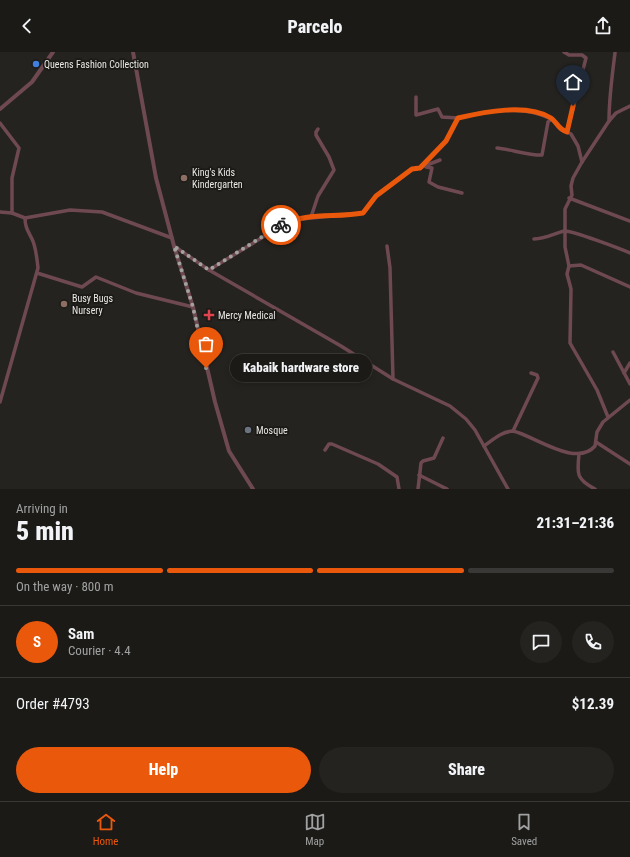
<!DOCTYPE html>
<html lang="en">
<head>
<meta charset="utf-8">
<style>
  :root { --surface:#1b1a17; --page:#242320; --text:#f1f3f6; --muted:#a0a1a1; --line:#393836; --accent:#ea580c }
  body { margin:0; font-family:"Roboto Condensed",sans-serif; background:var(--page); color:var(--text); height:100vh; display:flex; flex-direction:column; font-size:15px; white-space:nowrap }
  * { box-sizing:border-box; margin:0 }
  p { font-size:13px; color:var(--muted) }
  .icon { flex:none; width:22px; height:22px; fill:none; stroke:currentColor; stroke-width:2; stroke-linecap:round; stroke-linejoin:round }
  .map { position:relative; height:437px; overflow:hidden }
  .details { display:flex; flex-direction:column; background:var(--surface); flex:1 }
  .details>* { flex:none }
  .pin { position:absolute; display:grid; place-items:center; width:34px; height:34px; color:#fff; margin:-41px -17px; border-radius:50% 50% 50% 0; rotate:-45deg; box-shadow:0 0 4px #0007 }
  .pin .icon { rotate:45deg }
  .courier { position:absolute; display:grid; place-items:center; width:40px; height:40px; margin:-20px; border:3px solid #ea580c; border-radius:50%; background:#fff; color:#222; box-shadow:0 1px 5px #0007 }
  .bubble { position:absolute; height:28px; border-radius:14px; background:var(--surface); box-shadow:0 2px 6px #0003,0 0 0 1px var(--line); font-size:13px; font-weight:800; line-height:28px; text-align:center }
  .summary em { font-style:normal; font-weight:800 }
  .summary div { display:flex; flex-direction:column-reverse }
  .summary { display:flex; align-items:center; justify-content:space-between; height:68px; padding:0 16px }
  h1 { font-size:26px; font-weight:800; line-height:30px }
  .bar { display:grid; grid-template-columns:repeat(4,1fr); gap:6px 4px; align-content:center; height:48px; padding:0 16px }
  .bar i { height:5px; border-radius:3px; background:var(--line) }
  .bar .on { background:var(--accent) }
  .bar p { grid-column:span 4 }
  .line { display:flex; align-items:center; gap:10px; padding:0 16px; border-top:1px solid var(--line) }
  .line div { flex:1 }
  .round { display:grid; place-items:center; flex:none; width:42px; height:42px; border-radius:21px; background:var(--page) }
  .cta { display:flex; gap:8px; margin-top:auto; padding:8px 16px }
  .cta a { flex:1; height:46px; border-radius:24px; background:var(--accent); color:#fff; font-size:16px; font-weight:800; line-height:46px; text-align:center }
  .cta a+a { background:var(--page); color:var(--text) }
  header { display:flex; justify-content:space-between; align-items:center; height:52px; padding:0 16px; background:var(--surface); font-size:18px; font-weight:800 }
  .menu { display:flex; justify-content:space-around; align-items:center; height:56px; border-top:1px solid var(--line); background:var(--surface); font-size:11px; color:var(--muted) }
  .menu a { display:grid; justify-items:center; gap:2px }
  .menu .on { color:var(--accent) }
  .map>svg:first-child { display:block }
</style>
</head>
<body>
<header><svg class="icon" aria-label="back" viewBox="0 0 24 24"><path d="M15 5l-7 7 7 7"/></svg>Parcelo<svg class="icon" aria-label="share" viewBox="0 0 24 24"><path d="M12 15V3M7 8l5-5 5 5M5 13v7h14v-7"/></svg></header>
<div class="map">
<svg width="630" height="437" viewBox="0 0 630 437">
  <rect width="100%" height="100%" fill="#24231f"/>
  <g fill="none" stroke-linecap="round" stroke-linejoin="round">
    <!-- minor -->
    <g stroke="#6f4951" stroke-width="3.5">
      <polyline points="564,0 569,3 582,3 586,6 567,80"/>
      <polyline points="416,45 416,63 438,57 442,65 458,66"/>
      <path d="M 609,69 C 609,46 612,24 615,1"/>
      <polyline points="0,71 19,96 12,126 12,161"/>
      <path d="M 497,96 C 508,97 533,104 542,103 L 548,70 L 551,67"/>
      <polyline points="426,115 432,116 429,130 438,135 462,141"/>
      <polyline points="419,116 440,108"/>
      <polyline points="569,146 630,169"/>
      <polyline points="0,160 12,161 25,166 70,158 102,160 172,186"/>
      <polyline points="311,165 318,144 334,118 329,105 316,83 316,80 318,77"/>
      <path d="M 534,187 C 545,187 553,182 564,179 C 571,178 621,197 630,201"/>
      <polyline points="174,194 209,218 341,294 393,327 450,354 466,367 475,378 508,437"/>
      <polyline points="387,194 390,216 393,327"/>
      <polyline points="569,214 581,213 630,235"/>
      <path d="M 209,218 L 291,168 L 363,161 L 376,144 L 412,117 L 419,116 L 446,89 L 458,66 C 487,59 521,53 549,66 C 554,68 556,73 560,77 C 563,79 567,80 571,82 L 578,94 L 582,110"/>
      <polyline points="37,221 82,235 96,225 136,241 193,255"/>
      <polyline points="613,300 630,332"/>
      <polyline points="624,321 630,311"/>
      <path d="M 0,350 L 38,216 C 37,207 36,195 32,187 C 28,179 25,175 25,166"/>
      <polyline points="608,365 597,338 570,291 571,237 567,222 569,214 565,195 565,157 572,143 571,134 573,126 582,110 609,69 616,61 630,54"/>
      <polyline points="513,379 538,326 537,323 531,321"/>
      <polyline points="596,390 630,412"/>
      <path d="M 484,394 C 494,387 501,380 513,379 C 535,384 576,416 595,394 L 597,380 L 603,370 L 630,348"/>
      <polyline points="325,398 329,392 332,392 378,412 397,425 399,437"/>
      <path d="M 579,402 C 577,422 576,427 595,437"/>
      <polyline points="419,423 447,437"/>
      <polyline points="418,437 421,411 423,409 434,406 443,386"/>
    </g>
    <!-- tertiary -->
    <g stroke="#6f4951" stroke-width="4">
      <polyline points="133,0 156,126 174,194 193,255 215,350 229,399 253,437"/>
      <polyline points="0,57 32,30 53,0"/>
    </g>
  </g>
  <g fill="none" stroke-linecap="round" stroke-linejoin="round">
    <!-- done -->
    <polyline stroke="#a3a2a0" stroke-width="4" stroke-dasharray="0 7.2" points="206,316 193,255 174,194 209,218 281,173"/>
    <!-- route -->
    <path stroke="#ea580c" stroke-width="5" d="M 281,173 C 306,160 336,166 363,161 L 376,144 L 412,117 L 420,116 L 446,89 L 458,66 C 484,60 527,51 551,66 C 557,70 558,77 567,80 L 573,54"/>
  </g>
  <!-- markers -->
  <circle fill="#3f7fe0" stroke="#1b1a16" stroke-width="1.5" cx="36" cy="12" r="4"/>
  <g fill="#8d6e63" stroke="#1b1a16" stroke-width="1.5">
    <circle cx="184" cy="126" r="4"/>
    <circle cx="64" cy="252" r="4"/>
  </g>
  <path fill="#e0444e" stroke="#1b1a16" stroke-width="1.5" d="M207 257h4v4h4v4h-4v4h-4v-4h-4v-4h4z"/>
  <circle fill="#6b7280" stroke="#1b1a16" stroke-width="1.5" cx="248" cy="378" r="4"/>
  <g text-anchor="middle" stroke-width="3.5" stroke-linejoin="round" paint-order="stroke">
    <!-- poi labels -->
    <g font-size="10" fill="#e8e7e5" stroke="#1b1a16" text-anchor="start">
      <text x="44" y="16">Queens Fashion Collection</text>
      <text x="192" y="124">King's Kids<tspan x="192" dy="12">Kindergarten</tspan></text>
      <text x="72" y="250">Busy Bugs<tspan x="72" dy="12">Nursery</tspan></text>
      <text x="218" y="267">Mercy Medical</text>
      <text x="256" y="382">Mosque</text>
    </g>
  </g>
</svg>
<div class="pin" style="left:206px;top:316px;background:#ea580c"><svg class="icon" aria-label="bag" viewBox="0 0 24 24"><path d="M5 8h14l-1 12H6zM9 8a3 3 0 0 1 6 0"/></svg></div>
<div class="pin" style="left:573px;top:54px;background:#1f2937"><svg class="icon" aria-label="home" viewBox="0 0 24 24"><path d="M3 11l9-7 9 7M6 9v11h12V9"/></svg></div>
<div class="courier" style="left:281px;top:173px"><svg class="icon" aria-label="bike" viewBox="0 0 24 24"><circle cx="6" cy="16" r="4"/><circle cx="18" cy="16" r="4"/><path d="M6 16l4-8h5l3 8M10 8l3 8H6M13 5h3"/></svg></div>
<div class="bubble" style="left:230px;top:302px;width:142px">Kabaik hardware store</div>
</div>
<section class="details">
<div class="summary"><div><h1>5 min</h1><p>Arriving in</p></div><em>21:31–21:36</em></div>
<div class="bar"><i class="on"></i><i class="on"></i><i class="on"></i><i></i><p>On the way · 800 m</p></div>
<div class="line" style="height:72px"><b class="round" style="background:var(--accent);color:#fff">S</b><div><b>Sam</b><p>Courier · 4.4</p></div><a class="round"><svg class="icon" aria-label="chat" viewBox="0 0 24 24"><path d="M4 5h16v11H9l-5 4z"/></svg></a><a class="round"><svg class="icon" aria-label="phone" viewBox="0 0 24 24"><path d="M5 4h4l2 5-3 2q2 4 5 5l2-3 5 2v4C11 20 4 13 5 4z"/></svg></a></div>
<div class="line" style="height:52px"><div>Order #4793</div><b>$12.39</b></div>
<div class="cta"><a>Help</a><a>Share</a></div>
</section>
<nav class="menu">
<a class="on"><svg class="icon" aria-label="home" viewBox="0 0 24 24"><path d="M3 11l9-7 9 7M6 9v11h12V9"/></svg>Home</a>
<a><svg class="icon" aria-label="map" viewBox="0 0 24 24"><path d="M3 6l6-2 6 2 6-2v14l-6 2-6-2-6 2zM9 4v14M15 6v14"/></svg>Map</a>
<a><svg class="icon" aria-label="saved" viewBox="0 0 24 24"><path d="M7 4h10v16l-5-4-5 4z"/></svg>Saved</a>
</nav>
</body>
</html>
